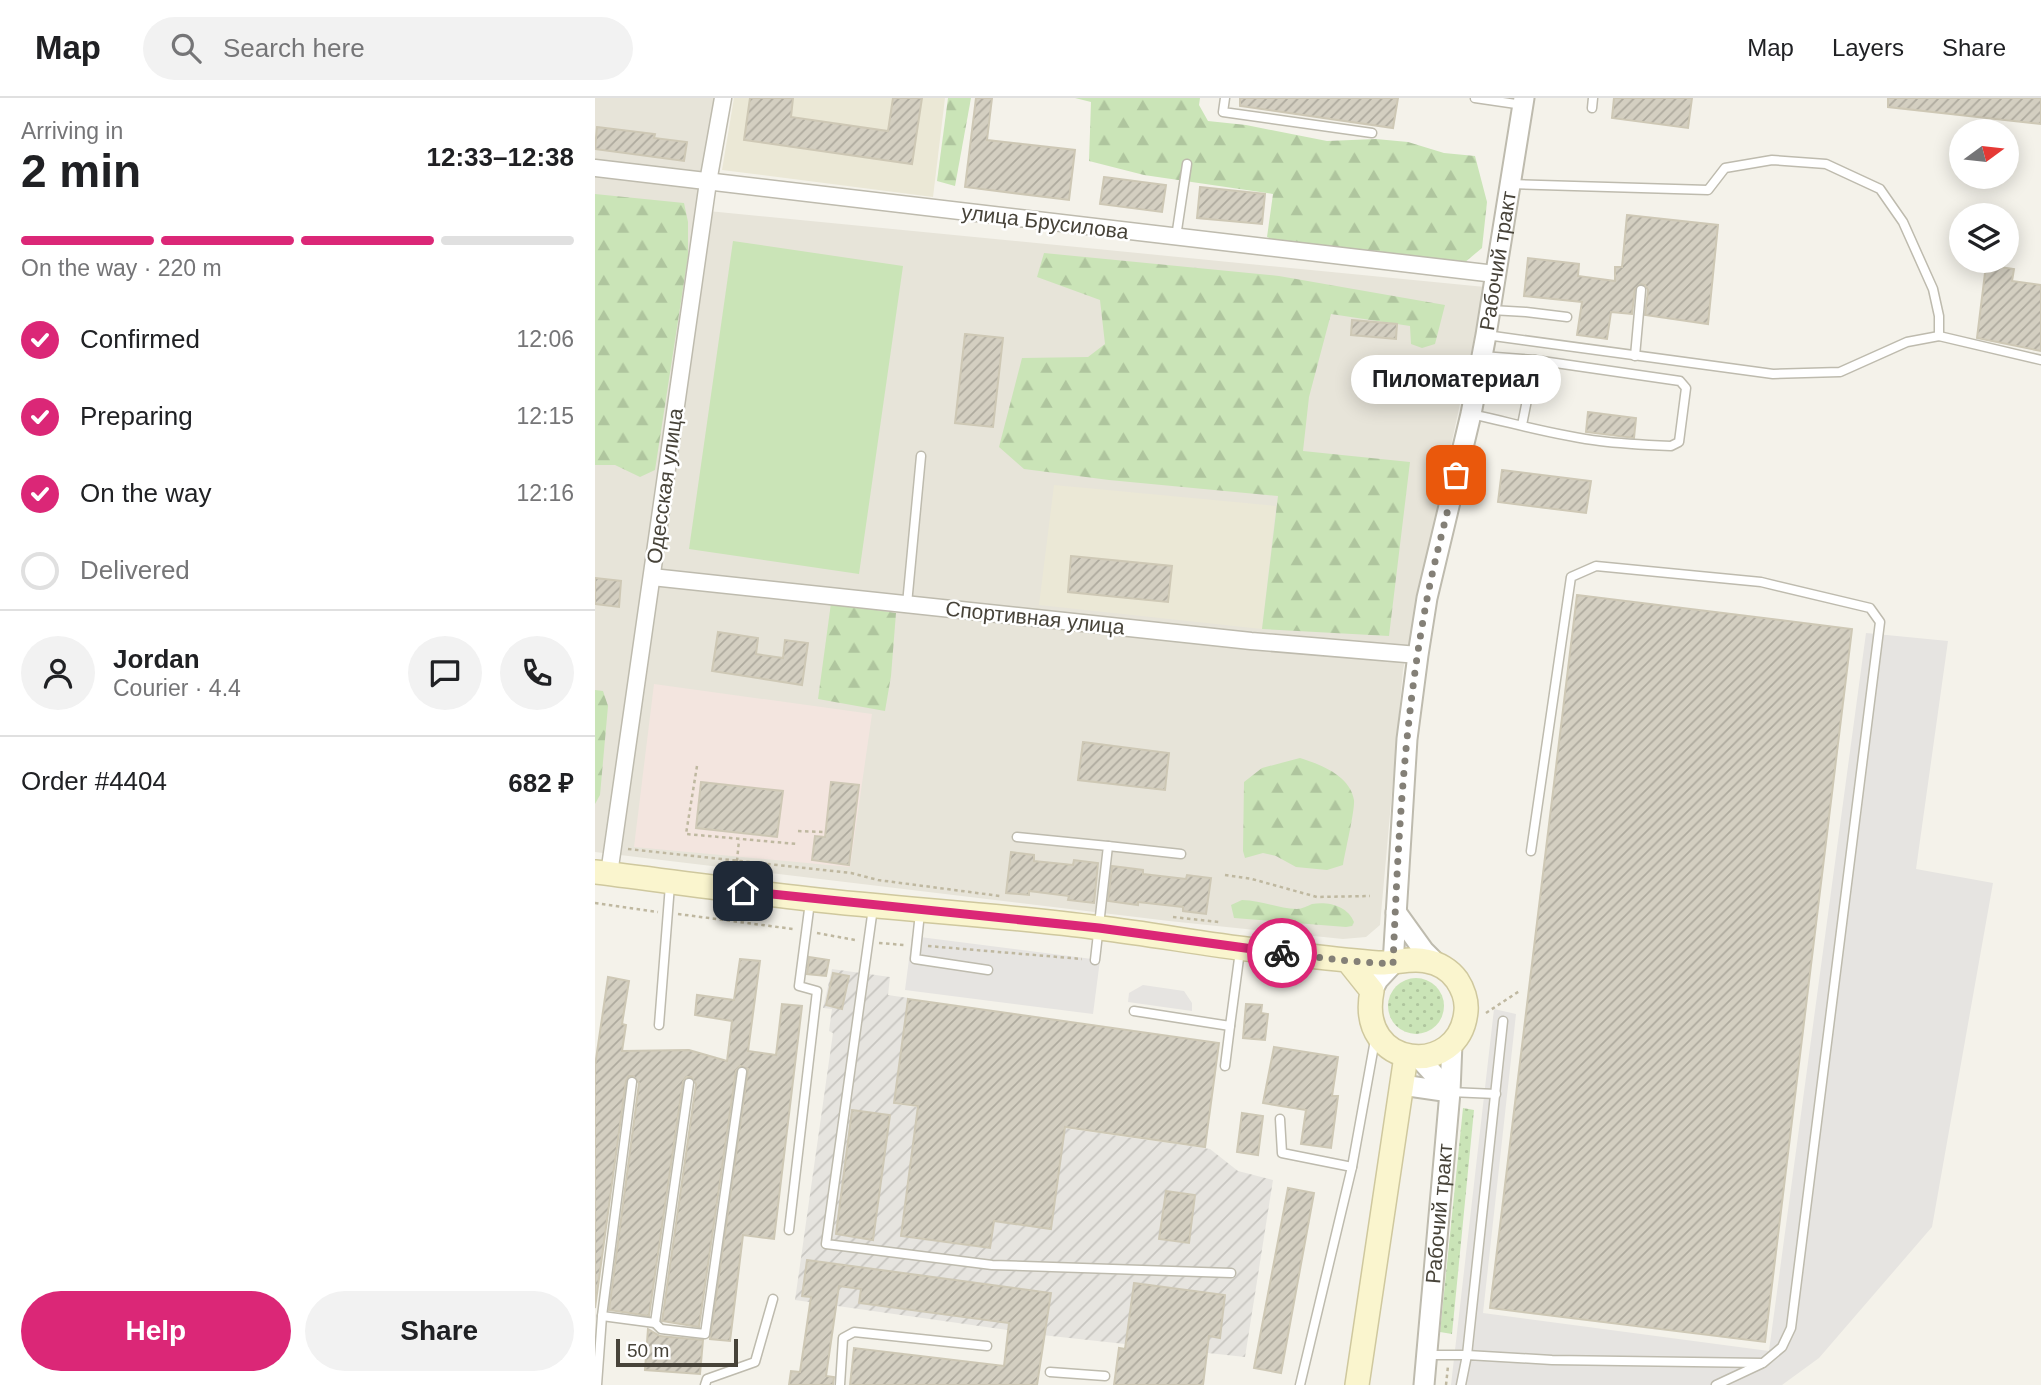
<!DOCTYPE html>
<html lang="en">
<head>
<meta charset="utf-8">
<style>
  :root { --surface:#fff; --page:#f2f2f2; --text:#202124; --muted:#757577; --line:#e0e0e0; --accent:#db2777 }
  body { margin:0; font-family:Helvetica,sans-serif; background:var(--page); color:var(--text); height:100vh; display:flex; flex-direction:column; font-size:26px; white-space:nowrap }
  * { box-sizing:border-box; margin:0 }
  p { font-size:23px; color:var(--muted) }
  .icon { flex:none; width:38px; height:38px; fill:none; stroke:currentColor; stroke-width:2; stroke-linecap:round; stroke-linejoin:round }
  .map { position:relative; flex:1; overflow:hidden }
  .details { display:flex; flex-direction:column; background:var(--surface); width:595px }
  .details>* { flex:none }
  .needle { width:46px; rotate:75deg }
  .tools { position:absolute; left:1354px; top:21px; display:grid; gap:14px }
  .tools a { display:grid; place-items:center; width:70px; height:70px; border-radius:50%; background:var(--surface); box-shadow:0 4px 18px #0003; font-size:35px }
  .scale { position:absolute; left:21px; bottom:18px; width:122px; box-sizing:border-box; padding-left:7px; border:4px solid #474339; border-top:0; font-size:19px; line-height:24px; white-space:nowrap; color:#474339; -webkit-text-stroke:5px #fff; paint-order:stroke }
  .pin { position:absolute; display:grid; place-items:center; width:60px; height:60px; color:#fff; margin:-30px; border-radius:14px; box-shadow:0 4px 10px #0006 }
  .courier { position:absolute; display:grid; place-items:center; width:70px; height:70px; margin:-35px; border:5px solid #db2777; border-radius:50%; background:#fff; color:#222; box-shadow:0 2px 9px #0007 }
  .bubble { position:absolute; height:49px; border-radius:24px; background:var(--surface); box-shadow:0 4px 18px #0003; font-size:23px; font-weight:600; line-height:49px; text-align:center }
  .overview em { font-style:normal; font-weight:600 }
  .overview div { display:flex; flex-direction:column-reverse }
  .overview { display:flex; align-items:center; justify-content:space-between; height:119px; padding:0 21px }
  h1 { font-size:46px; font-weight:600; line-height:52px }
  .bar { display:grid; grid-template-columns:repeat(4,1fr); gap:10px 7px; align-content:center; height:84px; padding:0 21px }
  .bar i { height:9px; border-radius:5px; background:var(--line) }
  .bar .active { background:var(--accent) }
  .bar p { grid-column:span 4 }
  .line { display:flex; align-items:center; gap:18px; padding:0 21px; border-top:2px solid var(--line) }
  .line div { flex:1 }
  .round { display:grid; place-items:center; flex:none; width:74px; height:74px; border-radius:37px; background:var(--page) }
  ol { padding:0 21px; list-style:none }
  li { display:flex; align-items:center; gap:21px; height:77px }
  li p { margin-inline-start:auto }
  li .icon { padding:7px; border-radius:50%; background:var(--accent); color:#fff; stroke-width:4 }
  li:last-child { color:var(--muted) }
  li i { width:38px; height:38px; border:4px solid var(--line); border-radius:50% }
  .button { display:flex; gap:14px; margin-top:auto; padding:14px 21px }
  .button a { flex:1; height:80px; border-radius:42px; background:var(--accent); color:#fff; font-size:28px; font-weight:600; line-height:80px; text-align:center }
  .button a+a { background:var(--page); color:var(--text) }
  header { display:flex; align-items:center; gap:42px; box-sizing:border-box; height:98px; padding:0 35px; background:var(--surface); border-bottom:2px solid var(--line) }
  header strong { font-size:33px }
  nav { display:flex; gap:38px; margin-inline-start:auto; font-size:24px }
  .search { width:490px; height:63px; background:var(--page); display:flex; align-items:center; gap:18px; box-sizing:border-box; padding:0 24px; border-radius:38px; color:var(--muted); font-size:26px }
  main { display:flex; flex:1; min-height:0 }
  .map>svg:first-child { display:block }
</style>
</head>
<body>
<header>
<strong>Map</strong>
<div class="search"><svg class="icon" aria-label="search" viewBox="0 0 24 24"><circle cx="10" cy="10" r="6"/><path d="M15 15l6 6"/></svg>Search here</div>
<nav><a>Map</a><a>Layers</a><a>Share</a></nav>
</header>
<main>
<section class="details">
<div class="overview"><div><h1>2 min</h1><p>Arriving in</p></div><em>12:33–12:38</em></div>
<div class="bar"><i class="active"></i><i class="active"></i><i class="active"></i><i></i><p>On the way · 220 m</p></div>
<ol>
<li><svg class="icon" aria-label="check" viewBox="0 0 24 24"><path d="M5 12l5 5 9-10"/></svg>Confirmed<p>12:06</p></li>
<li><svg class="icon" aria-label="check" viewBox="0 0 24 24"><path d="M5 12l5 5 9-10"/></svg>Preparing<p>12:15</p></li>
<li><svg class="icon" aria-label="check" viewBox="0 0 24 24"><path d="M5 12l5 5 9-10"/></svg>On the way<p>12:16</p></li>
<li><i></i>Delivered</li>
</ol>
<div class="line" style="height:126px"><a class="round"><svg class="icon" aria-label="person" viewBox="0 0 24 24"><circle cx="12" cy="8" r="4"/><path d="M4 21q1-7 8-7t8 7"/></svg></a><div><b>Jordan</b><p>Courier · 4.4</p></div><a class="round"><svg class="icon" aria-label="chat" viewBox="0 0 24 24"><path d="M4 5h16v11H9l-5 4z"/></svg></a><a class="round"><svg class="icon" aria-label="phone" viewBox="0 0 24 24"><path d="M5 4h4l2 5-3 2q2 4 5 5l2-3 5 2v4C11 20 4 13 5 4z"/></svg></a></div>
<div class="line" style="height:91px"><div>Order #4404</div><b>682 ₽</b></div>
<div class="button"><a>Help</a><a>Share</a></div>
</section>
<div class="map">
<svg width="1446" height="1287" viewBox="0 0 1446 1287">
  <defs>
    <pattern id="industrial-furrows" width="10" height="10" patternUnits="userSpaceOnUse" patternTransform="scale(1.75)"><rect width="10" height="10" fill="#e6e4df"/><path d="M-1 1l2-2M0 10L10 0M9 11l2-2" fill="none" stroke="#c7c5c0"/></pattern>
    <pattern id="grass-dots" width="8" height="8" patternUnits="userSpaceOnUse" patternTransform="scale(1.75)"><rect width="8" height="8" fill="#cae4b7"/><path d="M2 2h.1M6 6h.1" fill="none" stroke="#afc59e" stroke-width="1.8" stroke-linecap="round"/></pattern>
    <pattern id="forest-firs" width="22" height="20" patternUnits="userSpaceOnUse" patternTransform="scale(1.75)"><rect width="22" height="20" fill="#cae4b7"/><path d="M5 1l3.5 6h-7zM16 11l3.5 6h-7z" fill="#afc59e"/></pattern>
    <pattern id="building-hatch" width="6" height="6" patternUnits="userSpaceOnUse" patternTransform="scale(1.75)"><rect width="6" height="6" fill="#d4cfc1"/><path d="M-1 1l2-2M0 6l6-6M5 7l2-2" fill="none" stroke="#aeaa9e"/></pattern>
  </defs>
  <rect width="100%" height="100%" fill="#f4f2ea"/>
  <!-- residential -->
  <polygon fill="#e7e4d9" points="0,0 120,0 103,112 890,189 808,572 785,827 771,839 748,841 574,823 0,754"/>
  <!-- industrial -->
  <polygon fill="url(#industrial-furrows)" points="237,871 295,879 293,897 313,900 299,1006 615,1051 643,1073 678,1082 650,1259 447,1237 200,1202 238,935 234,933 237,911 228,910"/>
  <!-- education -->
  <g fill="#ebe8d6">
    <polygon points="139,0 350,0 338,99 127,72"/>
    <polygon points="459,387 681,408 667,531 444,507"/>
  </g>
  <!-- medical -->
  <polygon fill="#f3e5df" points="59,586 277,616 255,769 39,749"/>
  <!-- grass -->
  <g fill="url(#grass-dots)">
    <circle cx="821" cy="908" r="28"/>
    <polygon points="868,1010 879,1012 857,1236 845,1234"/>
  </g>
  <!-- forest -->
  <g fill="url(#forest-firs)">
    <polygon points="353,0 376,0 360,88 342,83"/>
    <polygon points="480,0 605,0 604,7 613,23 651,27 732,43 781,41 813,44 849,55 880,58 892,104 887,150 869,165 733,148 686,145 672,139 678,96 549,77 494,63 496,4"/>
    <polygon points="0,96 89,105 93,124 93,158 60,372 45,379 20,367 0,367"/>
    <polygon points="449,155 684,178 850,207 840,246 827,250 816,246 815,228 736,216 714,299 708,353 815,364 794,538 667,531 683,398 514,382 429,371 404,349 427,260 493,259 510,246 505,202 442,179"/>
    <polygon points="236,505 301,515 296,578 290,613 223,601"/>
    <polygon points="0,592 8,593 13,608 5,697 0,706"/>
    <path d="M 705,660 C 724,666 755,677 759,702 C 760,712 750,754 748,767 L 732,772 L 701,769 L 681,758 L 668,755 L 650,760 L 648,753 L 649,684 L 667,670 Z"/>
    <path d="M 647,802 C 666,802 683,811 702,811 C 707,811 712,808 717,806 C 733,803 753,808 759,824 L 757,828 L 751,829 L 639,820 L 636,807 Z"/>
  </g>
  <!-- green -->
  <polygon fill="#cae4b7" points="138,143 308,168 264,476 94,451"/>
  <!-- parking -->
  <g fill="#e6e4e1">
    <polygon points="1271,535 1353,543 1321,771 1398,785 1337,1129 1224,1260 1187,1287 856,1287 899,911 921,916 888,1215 1174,1253"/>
    <polygon points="317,838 505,862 498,916 310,892"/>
    <polygon points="548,887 589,893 597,905 597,913 533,904 534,895"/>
  </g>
  <!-- building -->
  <g fill="url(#building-hatch)" stroke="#cec8b5" stroke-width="2">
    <polygon points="155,0 198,0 196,19 293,33 298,0 327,0 317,66 149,42"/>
    <polygon points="381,0 397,0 392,42 480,52 474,102 370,89"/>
    <polygon points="645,0 803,0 798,30 645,8"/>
    <polygon points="1019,0 1097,0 1093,30 1017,20"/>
    <polygon points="1293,0 1446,0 1446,26 1293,9"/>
    <polygon points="2,29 60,36 59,40 92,44 89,63 0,51"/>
    <polygon points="509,79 571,87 567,114 505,106"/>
    <polygon points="605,89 670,96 667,126 602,120"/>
    <polygon points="1032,117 1123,127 1113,226 1050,217 1053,192 1050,187 1046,186 1040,191 1037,216 1016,214 1012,241 982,237 987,204 929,198 933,160 984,166 983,178 1020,183 1020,169 1027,169"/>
    <polygon points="1391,167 1419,171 1417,183 1446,187 1446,253 1382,240"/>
    <polygon points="757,222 802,226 801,241 756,237"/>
    <polygon points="370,236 408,240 398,329 360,325"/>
    <polygon points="993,314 1041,320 1039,340 991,334"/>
    <polygon points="907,372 996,383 991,415 903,404"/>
    <polygon points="476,458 577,468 573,504 473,494"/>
    <polygon points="0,480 26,483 24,509 0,506"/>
    <polygon points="982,497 1257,531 1170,1244 895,1210"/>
    <polygon points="123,534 163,540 161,556 188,560 190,542 213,545 207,587 117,573"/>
    <polygon points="488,644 574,655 570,692 483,682"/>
    <polygon points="106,684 188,693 182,739 101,730"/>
    <polygon points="236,684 264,687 254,767 217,762 220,738 230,739"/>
    <polygon points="416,754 439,757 439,763 478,767 479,762 503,765 499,805 473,802 474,798 434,793 434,797 411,795"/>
    <polygon points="517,768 548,772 548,776 591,781 592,777 616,780 611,816 588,813 588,809 543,804 543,807 513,803"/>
    <polygon points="214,859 234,862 231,878 212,876"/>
    <polygon points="145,861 165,863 153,953 181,957 187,906 207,908 179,1141 148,1137 135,1243 115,1241 153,971 145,968 141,973 104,1229 67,1223 101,986 96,979 91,979 88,984 54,1218 14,1212 44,985 38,978 34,978 31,983 0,1210 0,968 13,879 34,883 27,926 31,927 27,953 94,952 132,963 137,923 100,917 102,897 139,902"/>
    <polygon points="238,875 254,878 247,911 231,907"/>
    <polygon points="313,901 624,945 610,1049 470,1029 456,1131 399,1123 395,1150 306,1138 323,1008 299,1005"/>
    <polygon points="651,906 667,907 666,915 673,916 670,942 648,940"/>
    <polygon points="679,949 743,959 737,998 743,998 736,1050 706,1046 711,1012 668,1005"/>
    <polygon points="257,1012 295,1017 278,1142 241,1136"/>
    <polygon points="647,1015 668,1018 663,1057 642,1054"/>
    <polygon points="693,1090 719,1095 686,1275 659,1270"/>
    <polygon points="571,1093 600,1097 594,1145 564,1141"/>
    <polygon points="212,1162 456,1195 442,1287 255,1287 259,1250 409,1268 414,1225 264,1205 266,1191 244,1188 231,1278 239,1279 238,1287 194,1287 196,1273 205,1274 216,1199 207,1198"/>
    <polygon points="539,1185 630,1197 625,1240 614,1238 608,1287 519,1287 524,1250 530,1251"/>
    <polygon points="53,1231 65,1238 108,1242 105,1276 50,1272"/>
  </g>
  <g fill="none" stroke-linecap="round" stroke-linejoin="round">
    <!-- service casing -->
    <g stroke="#bebbae" stroke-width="11">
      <g id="service">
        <polyline points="630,0 628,14 777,35"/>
        <polyline points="880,0 928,7"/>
        <polyline points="997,10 998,0"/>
        <polyline points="915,86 1113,92 1130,70 1177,62 1231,66 1285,91 1308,124 1338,191 1344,218 1344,238 1446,262"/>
        <polyline points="581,139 592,66"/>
        <polyline points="896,212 931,214 972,219"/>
        <polyline points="891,237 1178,276 1245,274 1312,244 1344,238"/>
        <polyline points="887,258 940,262"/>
        <polyline points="1040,258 1046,192"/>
        <path d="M 876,316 C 918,325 962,338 1005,343 C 1028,346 1052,347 1076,348 L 1084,344 L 1091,290 L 1085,283 L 940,262 L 927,327"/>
        <polyline points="312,506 326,358"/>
        <polyline points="422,739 513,748 500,862"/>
        <polyline points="513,748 586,756"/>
        <polyline points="278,810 231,1146 397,1167 636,1175"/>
        <polyline points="325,815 320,861 393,872"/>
        <polyline points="539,913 635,928 645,853"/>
        <polyline points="64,927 75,787"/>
        <polyline points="630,968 635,928"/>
        <polyline points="855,994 901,996"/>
        <polyline points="685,1021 687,1055 757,1069"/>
        <polyline points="194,1132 222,893 204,888 215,804"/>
        <polyline points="7,1218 60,1225 94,985"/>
        <polyline points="60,1225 66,1231 110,1236 147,974"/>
        <polyline points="831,1257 872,1257 908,923"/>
        <polyline points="455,1274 510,1278"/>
        <polyline points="2,1287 7,1218 37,984"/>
        <polyline points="110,1287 112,1281 160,1264 178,1201"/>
        <polyline points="245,1287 248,1240 259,1234 392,1248"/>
        <polyline points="705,1287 757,1069 780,942"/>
        <polyline points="866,1287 872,1257 957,1262 1168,1265 1187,1249 1196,1230 1285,524 1275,510 1166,484 1001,468 976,479 936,753"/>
        <polyline points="1121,1287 1166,1266"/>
      </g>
    </g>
    <!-- minor casing -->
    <g stroke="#bebbae" stroke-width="19">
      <g id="minor">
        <polyline points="0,70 900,176"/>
        <polyline points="57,479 656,543 823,557"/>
        <polyline points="14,776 113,84 128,0"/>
      </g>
    </g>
    <!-- tertiary casing -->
    <g stroke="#bebbae" stroke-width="23">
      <g id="tertiary">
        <polyline points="801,814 829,853 842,866"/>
        <path id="s1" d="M 777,893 L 783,882 L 798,866 L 812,641 L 823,557 L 832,500 L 876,316 L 891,237 L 929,0"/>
        <polyline points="823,959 855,994"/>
        <polyline points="807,987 855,994"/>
        <path id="s2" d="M 829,1287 L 855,994 L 857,945"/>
      </g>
    </g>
    <!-- secondary casing -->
    <g stroke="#cfc89e" stroke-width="26">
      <g id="secondary">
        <path d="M 0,774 C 72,783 143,793 214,801 C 311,812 408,817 505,830 C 556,836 608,846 660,852 C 701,856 742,862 783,865 C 799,866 816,859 831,863 C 843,865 855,872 862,882 C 868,891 872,903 871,913 C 865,981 761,972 777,893 L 753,863"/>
        <polyline points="762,1287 811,958"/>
      </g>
    </g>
    <!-- path -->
    <g stroke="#bfb8a0" stroke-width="2.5" stroke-dasharray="3.5 3.5" stroke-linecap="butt">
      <polyline points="102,668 91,736 202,746"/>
      <polyline points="203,733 229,734"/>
      <polyline points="33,751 256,775 283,782 405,798"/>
      <polyline points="142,763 144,742"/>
      <polyline points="630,777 657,781 722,799 775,798"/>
      <polyline points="0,805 63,814"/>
      <polyline points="83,816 198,831"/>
      <polyline points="578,819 624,824"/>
      <polyline points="222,835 260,842"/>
      <polyline points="284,845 309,847"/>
      <polyline points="333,848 487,861"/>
      <polyline points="891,915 926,892"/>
      <polyline points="851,1287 853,1268"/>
    </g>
    <!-- service -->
    <use href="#service" stroke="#fff" stroke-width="8"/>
    <!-- minor -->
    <use href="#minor" stroke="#fff" stroke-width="16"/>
    <!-- tertiary -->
    <use href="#tertiary" stroke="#fff" stroke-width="19"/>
    <!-- secondary -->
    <use href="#secondary" stroke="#faf5ce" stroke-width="23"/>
  </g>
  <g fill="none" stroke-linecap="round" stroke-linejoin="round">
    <!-- done -->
    <path stroke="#848077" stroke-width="7" stroke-dasharray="0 12.6" d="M 687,855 L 753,863 L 798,866 C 803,744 809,620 832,501 C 840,459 852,418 861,377"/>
    <!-- route -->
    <polyline stroke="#db2777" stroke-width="9" points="148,793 504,830 687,855"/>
  </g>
  <g text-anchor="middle" stroke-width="5" stroke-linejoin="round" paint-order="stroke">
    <!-- street labels -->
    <g font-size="21" fill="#474339" stroke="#fff">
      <text transform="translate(450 124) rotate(7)" y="7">улица Брусилова</text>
      <text dy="7" stroke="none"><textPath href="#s1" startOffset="747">Рабочий тракт</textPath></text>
      <text transform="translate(70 388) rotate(-82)" y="7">Одесская улица</text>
      <text transform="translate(440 520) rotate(6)" y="7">Спортивная улица</text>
      <text dy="7" stroke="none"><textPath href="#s2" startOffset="172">Рабочий тракт</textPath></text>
    </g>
  </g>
</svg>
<div class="tools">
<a><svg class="needle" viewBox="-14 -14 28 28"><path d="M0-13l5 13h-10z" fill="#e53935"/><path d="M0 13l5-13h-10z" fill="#757577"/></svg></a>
<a><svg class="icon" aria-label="layers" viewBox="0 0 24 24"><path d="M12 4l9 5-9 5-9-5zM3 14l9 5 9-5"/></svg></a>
</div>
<div class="scale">50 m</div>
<div class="pin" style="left:861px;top:377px;background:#ea580c"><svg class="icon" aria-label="bag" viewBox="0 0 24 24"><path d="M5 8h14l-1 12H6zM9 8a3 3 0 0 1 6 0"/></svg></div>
<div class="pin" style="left:148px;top:793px;background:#1f2937"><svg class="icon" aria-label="home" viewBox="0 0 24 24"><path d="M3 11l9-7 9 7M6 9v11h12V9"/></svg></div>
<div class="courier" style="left:687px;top:855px"><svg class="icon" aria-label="bike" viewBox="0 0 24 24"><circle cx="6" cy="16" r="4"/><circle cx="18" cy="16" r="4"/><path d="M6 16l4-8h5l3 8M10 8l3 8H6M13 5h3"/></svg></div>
<div class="bubble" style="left:756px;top:257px;width:210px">Пиломатериал</div>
</div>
</main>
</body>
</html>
